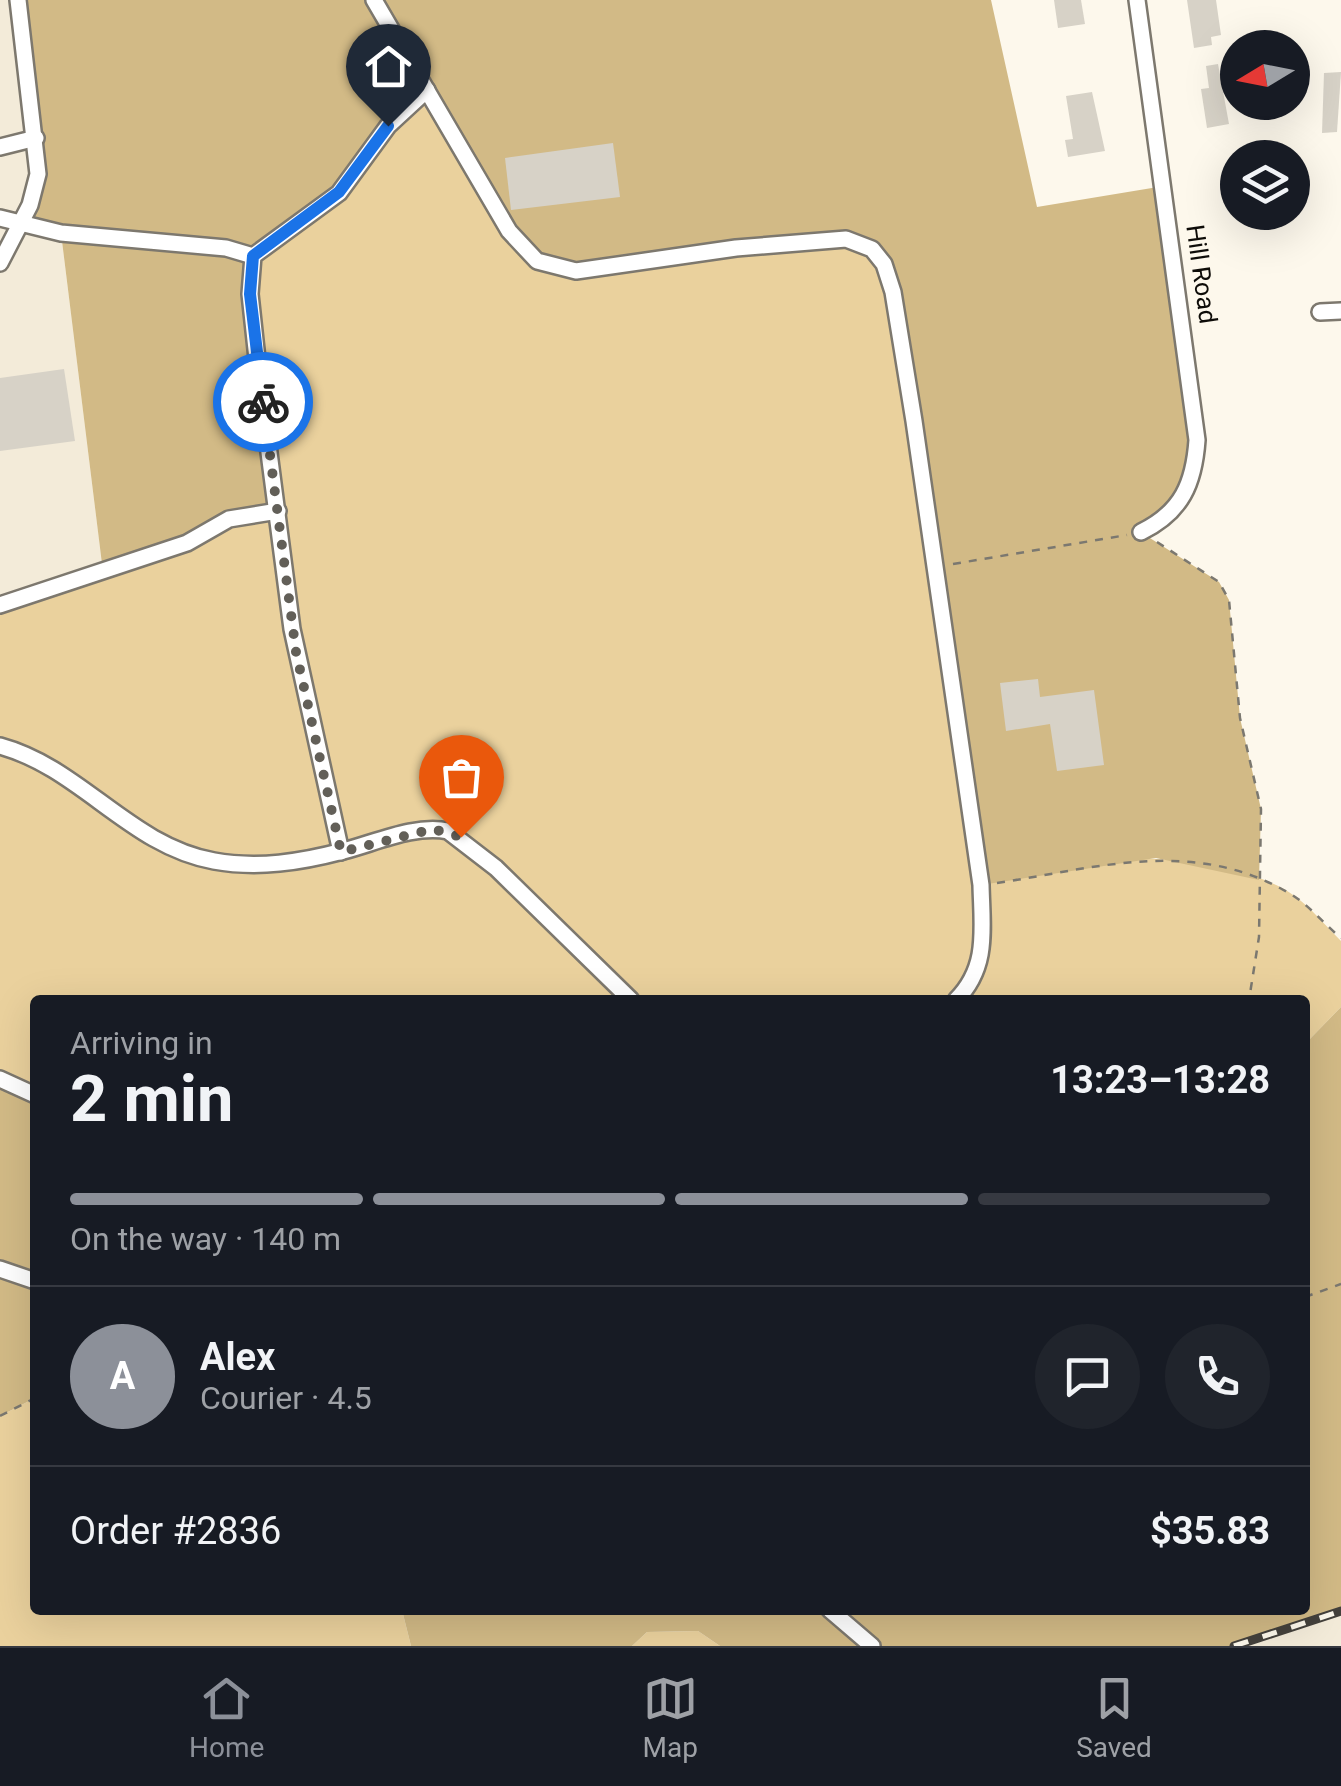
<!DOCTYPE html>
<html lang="en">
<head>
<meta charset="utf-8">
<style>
  :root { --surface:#171b24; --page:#20242c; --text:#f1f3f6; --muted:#9ea1a6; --line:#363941; --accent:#8c9099 }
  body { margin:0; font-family:Roboto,sans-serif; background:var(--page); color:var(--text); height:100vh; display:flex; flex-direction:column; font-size:38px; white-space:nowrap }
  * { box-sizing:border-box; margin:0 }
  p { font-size:32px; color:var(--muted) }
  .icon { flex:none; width:55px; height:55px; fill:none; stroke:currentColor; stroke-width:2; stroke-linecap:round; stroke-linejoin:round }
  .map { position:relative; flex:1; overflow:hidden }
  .drawer { position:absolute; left:30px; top:995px; width:1280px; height:620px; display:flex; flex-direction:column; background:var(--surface); border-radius:10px; box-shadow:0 10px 40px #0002 }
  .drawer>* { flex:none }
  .needle { width:65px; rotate:260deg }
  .fabs { position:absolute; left:1220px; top:30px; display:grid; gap:20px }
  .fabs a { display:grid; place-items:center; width:90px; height:90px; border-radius:50%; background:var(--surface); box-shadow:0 10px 40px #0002; font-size:50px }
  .pin { position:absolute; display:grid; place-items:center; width:85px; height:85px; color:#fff; margin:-102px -42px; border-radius:50% 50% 50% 0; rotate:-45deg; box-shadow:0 0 10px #0007 }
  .pin .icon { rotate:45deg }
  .courier { position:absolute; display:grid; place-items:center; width:100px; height:100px; margin:-50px; border:8px solid #1a73e8; border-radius:50%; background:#fff; color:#222; box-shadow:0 2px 12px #0007 }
  .summary em { font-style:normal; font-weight:700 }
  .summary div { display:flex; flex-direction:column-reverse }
  .summary { display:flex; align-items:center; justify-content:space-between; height:170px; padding:0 40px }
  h1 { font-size:65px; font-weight:700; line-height:75px }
  .bar { display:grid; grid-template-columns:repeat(4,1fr); gap:15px 10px; align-content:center; height:120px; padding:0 40px }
  .bar i { height:12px; border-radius:8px; background:var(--line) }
  .bar .selected { background:var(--accent) }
  .bar p { grid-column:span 4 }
  .line { display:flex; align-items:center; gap:25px; padding:0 40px; border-top:2px solid var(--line) }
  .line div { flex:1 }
  .round { display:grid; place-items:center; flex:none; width:105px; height:105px; border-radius:52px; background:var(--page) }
  .tabs { display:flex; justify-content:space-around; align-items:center; height:140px; border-top:2px solid var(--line); background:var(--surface); font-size:28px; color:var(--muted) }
  .tabs a { display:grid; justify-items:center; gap:5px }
  .tabs .selected { color:var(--accent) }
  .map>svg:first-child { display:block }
</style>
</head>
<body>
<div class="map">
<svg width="1341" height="1646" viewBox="0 0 1341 1646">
  <rect width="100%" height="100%" fill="#fdf8ec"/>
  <!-- built -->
  <g fill="#f3ebd9">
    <polygon points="0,0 18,0 61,233 103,572 0,605"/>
    <polygon points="1341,1611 1341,1646 1234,1646 1290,1630"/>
  </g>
  <!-- green -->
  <g fill="#ead19d">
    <path d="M 427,90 L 872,249 L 1131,859 C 1177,857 1258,868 1296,897 C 1312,909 1326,926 1341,941 L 1341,1007 L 1305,1044 L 1305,1000 L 35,1000 L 35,1095 L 0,1079 L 0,605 L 173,547 L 253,256 Z"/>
    <polygon points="35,1398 35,1610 402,1610 411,1646 0,1646 0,1416"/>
    <polygon points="698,1631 720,1646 632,1646 647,1632"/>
  </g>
  <!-- forest -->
  <g fill="#d2ba86">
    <polygon points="18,0 991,0 1037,207 1164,186 1194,396 1191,481 1142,533 1219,582 1229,600 1240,718 1261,809 1259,880 1156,858 981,885 884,264 858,242 576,271 537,261 428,90 347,183 253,256 278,511 266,511 103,572 61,233 17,226 36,186"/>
    <polygon points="1341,1007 1341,1611 1234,1646 720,1646 698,1631 647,1632 632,1646 411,1646 402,1610 1305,1610 1305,1044"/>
    <polygon points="0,1079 35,1095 35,1398 0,1416"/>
  </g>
  <!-- building -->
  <g fill="#d7d2c7">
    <polygon points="1054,0 1081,0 1085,24 1058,28"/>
    <polygon points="1187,0 1216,0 1221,35 1211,37 1212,45 1194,48"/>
    <polygon points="1218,64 1229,124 1207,128 1201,89 1209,88 1206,66"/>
    <polygon points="1341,72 1337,132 1322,133 1324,73"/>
    <polygon points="1092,92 1105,151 1068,157 1065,140 1073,139 1066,96"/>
    <polygon points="613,143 620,197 511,210 505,158"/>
    <polygon points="64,369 75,441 0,451 0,378"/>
    <polygon points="1038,679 1040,697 1094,690 1104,765 1057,771 1050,724 1006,731 1000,683"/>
  </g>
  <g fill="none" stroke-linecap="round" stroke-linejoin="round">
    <!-- minor casing -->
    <g stroke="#7d786e" stroke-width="20">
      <g id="minor">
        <path d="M 374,0 L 509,231 L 537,261 L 576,271 L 736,248 L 846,239 L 872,249 L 884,264 L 893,292 L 914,421 L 981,885 C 982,929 989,967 956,1000"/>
        <path d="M 1137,0 L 1197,440 C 1194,483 1182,512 1141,532"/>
        <polyline points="0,147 36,138"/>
        <polyline points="0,218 61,233 226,248 253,256"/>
        <polyline points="0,263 30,205 38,174 18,0"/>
        <polyline points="1320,312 1341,311"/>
        <polyline points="0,605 187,543 229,519 278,511"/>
        <path d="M 0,746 C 81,768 130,846 214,861 C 258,869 301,862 343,851 C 375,843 415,824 448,831 L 496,868 L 631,1000"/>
        <polyline points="341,852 292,629 258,368 250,294 253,256 339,193 388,126 427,90"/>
        <polyline points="0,1079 35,1095"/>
        <polyline points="0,1269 35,1281"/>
        <polyline points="830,1610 872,1646"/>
      </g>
    </g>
    <!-- path -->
    <g stroke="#7b7870" stroke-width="2.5" stroke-dasharray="8 8" stroke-linecap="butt">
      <polyline points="1157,542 1219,582 1229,600 1240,718 1261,809 1259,937 1249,1000"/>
      <polyline points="953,564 1127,535"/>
      <path d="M 997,883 C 1097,868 1193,837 1289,893 C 1308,904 1324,924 1341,938"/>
      <polyline points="1305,1297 1341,1284"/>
      <polyline points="0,1416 35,1398"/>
    </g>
    <!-- minor -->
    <use href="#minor" stroke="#fff" stroke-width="15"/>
    <!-- rail casing -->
    <g stroke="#44413c" stroke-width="9">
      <polyline id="rail" points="1234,1646 1341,1611"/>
    </g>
    <!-- rail -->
    <use href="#rail" stroke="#fdf8ec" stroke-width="5" stroke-dasharray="15" stroke-linecap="butt"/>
  </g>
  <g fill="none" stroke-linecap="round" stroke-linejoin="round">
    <!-- done -->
    <polyline stroke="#625f58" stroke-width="10" stroke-dasharray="0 18" points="263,402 296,652 341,852 433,829 461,837"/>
    <!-- route -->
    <polyline stroke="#1a73e8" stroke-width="12" points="263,402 250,294 253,256 339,192 388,126"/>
  </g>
  <g text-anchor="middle" stroke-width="8" stroke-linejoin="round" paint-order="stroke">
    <!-- street labels -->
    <g font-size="25" fill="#0e0c08" stroke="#fdf8ec">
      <text transform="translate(1202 274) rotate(82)" y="9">Hill Road</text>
    </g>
  </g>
</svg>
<div class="fabs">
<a><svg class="needle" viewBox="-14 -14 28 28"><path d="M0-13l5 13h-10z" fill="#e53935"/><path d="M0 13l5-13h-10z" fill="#9ea1a6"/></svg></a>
<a><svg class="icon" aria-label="layers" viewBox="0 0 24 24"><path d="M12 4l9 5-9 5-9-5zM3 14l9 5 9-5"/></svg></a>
</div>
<div class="pin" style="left:461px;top:837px;background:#ea580c"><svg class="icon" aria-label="bag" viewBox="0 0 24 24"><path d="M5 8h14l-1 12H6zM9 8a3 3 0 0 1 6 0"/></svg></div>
<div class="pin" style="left:388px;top:126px;background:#1f2937"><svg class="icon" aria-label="home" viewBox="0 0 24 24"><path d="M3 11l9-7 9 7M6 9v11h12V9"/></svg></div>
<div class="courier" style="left:263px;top:402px"><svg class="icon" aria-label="bike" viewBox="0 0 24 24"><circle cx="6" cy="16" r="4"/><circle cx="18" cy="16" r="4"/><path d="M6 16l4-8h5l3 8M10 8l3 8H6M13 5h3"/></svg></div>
<section class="drawer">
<div class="summary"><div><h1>2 min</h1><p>Arriving in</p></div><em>13:23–13:28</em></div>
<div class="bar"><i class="selected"></i><i class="selected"></i><i class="selected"></i><i></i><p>On the way · 140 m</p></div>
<div class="line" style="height:180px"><b class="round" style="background:var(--accent);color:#fff">A</b><div><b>Alex</b><p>Courier · 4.5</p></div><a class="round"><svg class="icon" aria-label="chat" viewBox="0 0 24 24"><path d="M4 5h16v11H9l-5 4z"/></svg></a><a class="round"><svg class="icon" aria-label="phone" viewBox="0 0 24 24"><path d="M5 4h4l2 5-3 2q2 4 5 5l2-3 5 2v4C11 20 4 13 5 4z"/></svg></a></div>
<div class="line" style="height:130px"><div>Order #2836</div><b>$35.83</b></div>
</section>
</div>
<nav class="tabs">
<a class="selected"><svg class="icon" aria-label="home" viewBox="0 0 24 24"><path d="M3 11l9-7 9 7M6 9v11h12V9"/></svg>Home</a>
<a><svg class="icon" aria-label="map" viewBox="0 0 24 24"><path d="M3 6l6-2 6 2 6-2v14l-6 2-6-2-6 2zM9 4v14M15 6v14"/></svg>Map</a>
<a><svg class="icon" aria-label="saved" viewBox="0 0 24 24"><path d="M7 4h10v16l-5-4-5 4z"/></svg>Saved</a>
</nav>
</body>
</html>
